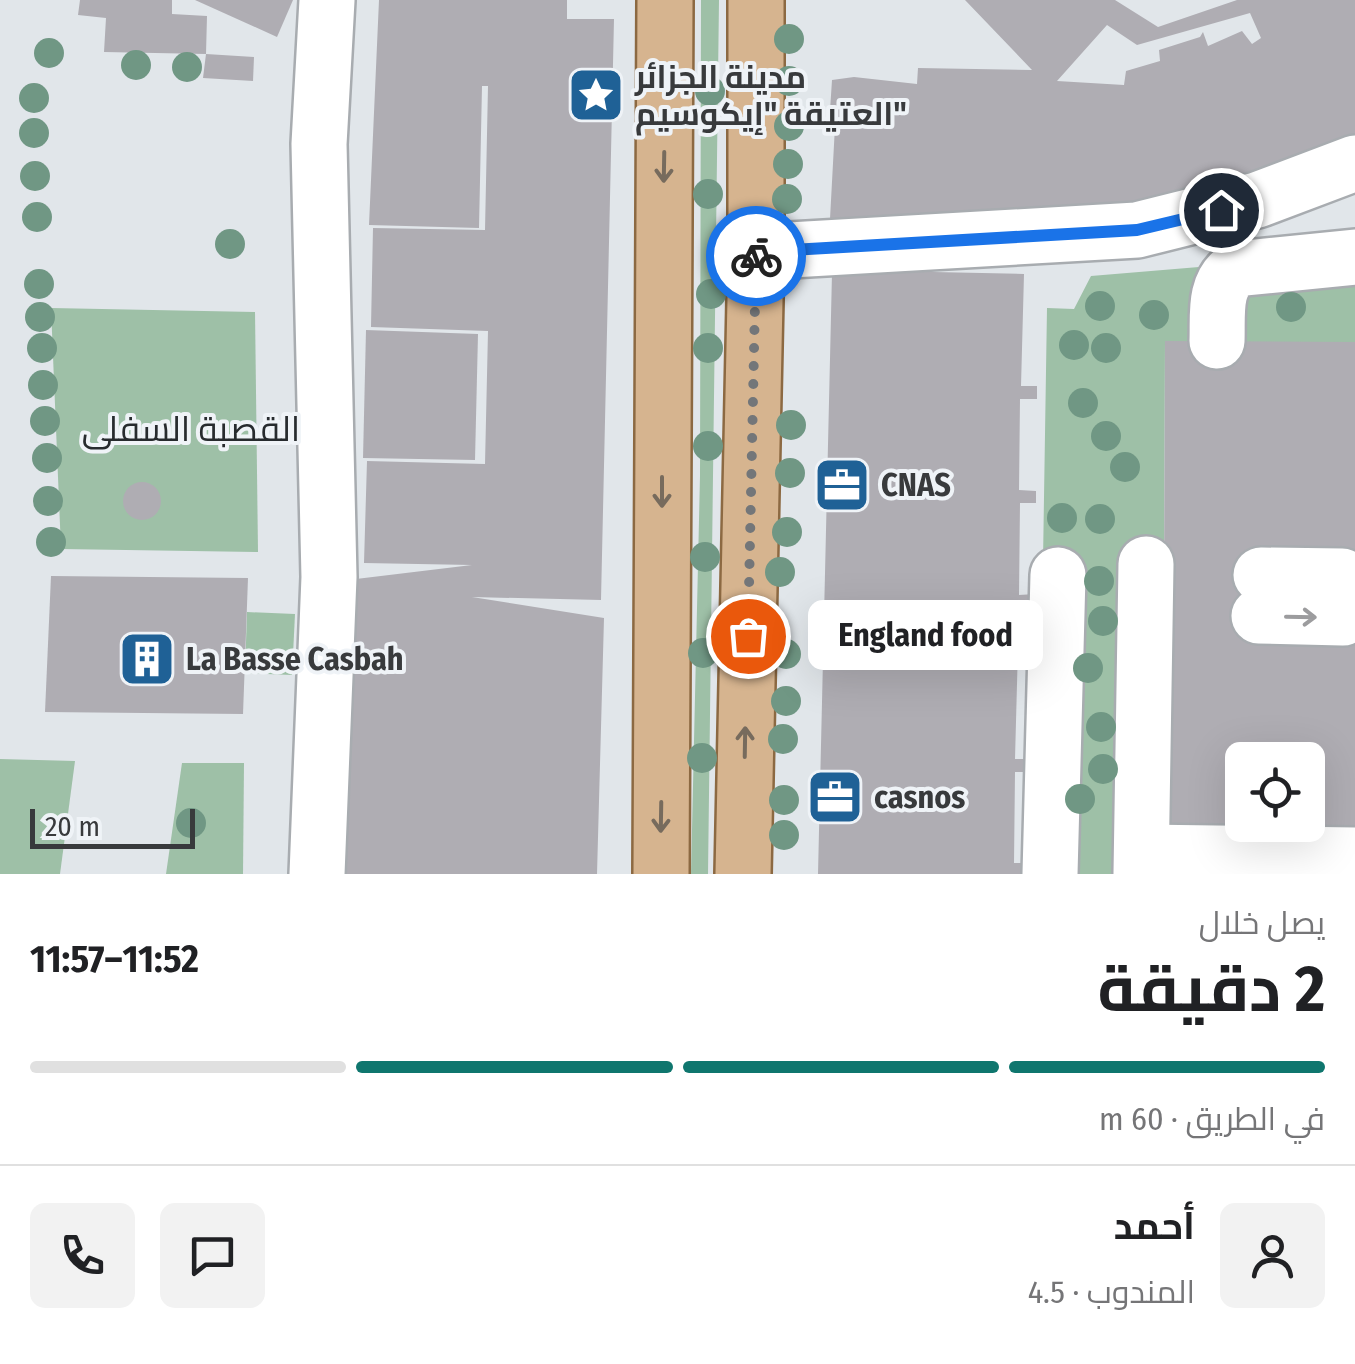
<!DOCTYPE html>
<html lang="ar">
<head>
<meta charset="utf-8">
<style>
  :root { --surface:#fff; --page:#f2f2f2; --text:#202124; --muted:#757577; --line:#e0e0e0; --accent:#0f766e }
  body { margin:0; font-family:"Fira Sans Condensed",Cairo,sans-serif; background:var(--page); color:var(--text); direction:rtl; height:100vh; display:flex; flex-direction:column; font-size:38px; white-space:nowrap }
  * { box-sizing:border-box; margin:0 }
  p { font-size:32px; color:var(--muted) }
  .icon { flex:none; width:55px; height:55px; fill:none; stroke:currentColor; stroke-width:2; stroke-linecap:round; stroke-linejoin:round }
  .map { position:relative; height:874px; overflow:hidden; direction:ltr }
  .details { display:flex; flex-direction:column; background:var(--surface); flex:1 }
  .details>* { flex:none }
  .controls { position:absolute; left:1225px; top:742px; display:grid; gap:20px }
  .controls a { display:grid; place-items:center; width:100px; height:100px; border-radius:15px; background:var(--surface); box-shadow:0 10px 40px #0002; font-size:50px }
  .scale { position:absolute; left:30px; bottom:25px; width:165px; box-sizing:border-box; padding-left:10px; border:5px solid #383a3c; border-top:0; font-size:28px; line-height:35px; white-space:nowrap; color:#383a3c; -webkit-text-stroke:8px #eff3f7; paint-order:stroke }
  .pin { position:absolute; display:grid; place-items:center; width:85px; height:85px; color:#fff; margin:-42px; border:5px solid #fff; border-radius:50%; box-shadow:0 2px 10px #0007 }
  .courier { position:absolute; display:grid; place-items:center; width:100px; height:100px; margin:-50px; border:8px solid #1a73e8; border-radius:50%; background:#fff; color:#222; box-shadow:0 2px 12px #0007 }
  .bubble { position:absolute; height:70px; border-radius:15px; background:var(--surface); box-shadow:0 10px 40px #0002; font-size:32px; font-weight:700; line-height:70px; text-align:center; direction:rtl }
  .headline em { font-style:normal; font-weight:700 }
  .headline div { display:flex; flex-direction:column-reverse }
  .headline { display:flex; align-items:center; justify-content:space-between; height:170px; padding:0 30px }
  h1 { font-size:65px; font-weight:700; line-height:75px }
  .bar { display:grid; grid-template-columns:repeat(4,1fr); gap:15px 10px; align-content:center; height:120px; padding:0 30px }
  .bar i { height:12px; border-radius:8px; background:var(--line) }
  .bar .on { background:var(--accent) }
  .bar p { grid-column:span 4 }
  .line { display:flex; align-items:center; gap:25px; padding:0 30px; border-top:2px solid var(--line) }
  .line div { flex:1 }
  .round { display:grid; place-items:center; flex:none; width:105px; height:105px; border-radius:15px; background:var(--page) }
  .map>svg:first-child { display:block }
</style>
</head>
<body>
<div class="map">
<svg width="1355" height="874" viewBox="0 0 1355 874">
  <rect width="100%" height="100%" fill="#e1e6ea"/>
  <!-- green -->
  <g fill="#9ec0a7">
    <polygon points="701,0 719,0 708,874 691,874 700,476"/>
    <polygon points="1211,266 1355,266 1355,342 1165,342 1164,564 1115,874 1063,874 1043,561 1047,308 1074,309 1091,276"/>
    <polygon points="51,308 255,312 258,552 61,549"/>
    <polygon points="247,612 295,614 292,675 245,673"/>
    <polygon points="0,759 75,761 60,874 0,874"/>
    <polygon points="182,763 244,763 243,874 166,874"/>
  </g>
  <!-- building -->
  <g fill="#afadb3" fill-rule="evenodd">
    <polygon points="80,0 172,0 172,14 207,16 206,54 104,52 106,18 78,15"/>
    <polygon points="195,0 293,0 277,37"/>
    <polygon points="379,0 567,0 567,19 614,19 601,600 472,597 604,618 597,874 346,874 356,579 472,565 364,563 367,461 485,464 488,331 371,327 373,228 485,230 488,86 482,86 479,228 369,225"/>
    <path d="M 965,0 L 1115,0 L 1158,27 L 1237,0 L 1355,0 L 1355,135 L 1321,158 L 1132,213 L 830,219 L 835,126 L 829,126 L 832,80 L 854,77 L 917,84 L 918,68 L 1032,70 ZM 1250,13 L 1261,38 L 1252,44 L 1242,31 L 1208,46 L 1203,32 L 1200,37 L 1159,50 L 1160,61 L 1126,71 L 1124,85 L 1057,81 L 1107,25 L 1137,45 Z"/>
    <polygon points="206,54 254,57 253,81 203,78"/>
    <polygon points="885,271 1024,274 1021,386 1037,386 1037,399 1020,399 1019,490 1036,491 1036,503 1020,503 1019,595 1035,594 1035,608 1019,609 1015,759 1032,759 1032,772 1015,772 1014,863 1032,863 1031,874 818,874 832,273"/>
    <polygon points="366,330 478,334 475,460 363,458"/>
    <path d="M 1165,341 L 1355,342 L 1355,838 L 1163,841 ZM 1242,760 L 1308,760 L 1308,825 L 1242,825 Z"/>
    <circle cx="142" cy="501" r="19"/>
    <polygon points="51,576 248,578 243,714 45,712"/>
  </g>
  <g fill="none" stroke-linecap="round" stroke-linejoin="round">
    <!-- minor casing -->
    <g stroke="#a8acb0" stroke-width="60">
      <g id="minor">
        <polyline points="756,252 1137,230 1257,200 1355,163"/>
        <path d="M 1217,341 C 1218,315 1213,285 1236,269 L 1355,257"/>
        <polyline points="1261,575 1342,576"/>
        <polyline points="1259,616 1343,618"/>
        <polyline points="1142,852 1355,855"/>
        <polyline points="317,874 329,577 319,144 327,0"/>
        <polyline points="1050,874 1058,575"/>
        <polyline points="1141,874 1146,564"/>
      </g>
    </g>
    <!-- major casing -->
    <g stroke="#8c6942" stroke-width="60">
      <g id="major">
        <polyline points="661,874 665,0"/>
        <polyline points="743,874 756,252 756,0"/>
      </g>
    </g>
    <!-- minor -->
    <use href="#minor" stroke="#fff" stroke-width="55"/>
    <!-- major -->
    <use href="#major" stroke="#d6b48f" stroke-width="55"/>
  </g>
  <!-- trees -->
  <g fill="#709784">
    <circle cx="789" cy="39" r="15"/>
    <circle cx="49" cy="53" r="15"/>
    <circle cx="136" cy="65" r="15"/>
    <circle cx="187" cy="67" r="15"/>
    <circle cx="789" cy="81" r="15"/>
    <circle cx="710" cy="91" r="15"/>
    <circle cx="34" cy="98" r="15"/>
    <circle cx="789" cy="126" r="15"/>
    <circle cx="34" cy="133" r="15"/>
    <circle cx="788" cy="164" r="15"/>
    <circle cx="35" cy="176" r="15"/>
    <circle cx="708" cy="194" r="15"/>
    <circle cx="787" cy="199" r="15"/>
    <circle cx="37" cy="217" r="15"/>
    <circle cx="230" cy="244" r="15"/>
    <circle cx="39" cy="284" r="15"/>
    <circle cx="711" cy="294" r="15"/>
    <circle cx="1100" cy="306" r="15"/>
    <circle cx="1291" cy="307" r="15"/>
    <circle cx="1154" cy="315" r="15"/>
    <circle cx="40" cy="317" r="15"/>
    <circle cx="1074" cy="345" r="15"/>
    <circle cx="42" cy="348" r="15"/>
    <circle cx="708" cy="348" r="15"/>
    <circle cx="1106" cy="348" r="15"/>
    <circle cx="43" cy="385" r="15"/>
    <circle cx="1083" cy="403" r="15"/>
    <circle cx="45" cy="421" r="15"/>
    <circle cx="791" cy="425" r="15"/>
    <circle cx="1106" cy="436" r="15"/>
    <circle cx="708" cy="446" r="15"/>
    <circle cx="47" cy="458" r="15"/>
    <circle cx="1125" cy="467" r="15"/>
    <circle cx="790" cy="473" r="15"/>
    <circle cx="48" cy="501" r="15"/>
    <circle cx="1062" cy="518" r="15"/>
    <circle cx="1100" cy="519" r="15"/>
    <circle cx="787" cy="532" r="15"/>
    <circle cx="51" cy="542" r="15"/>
    <circle cx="705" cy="557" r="15"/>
    <circle cx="780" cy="572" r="15"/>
    <circle cx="1099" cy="581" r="15"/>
    <circle cx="1103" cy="621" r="15"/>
    <circle cx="703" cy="653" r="15"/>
    <circle cx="786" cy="654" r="15"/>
    <circle cx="1088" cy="668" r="15"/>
    <circle cx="786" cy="701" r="15"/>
    <circle cx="1101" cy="727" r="15"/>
    <circle cx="783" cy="739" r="15"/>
    <circle cx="702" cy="758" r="15"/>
    <circle cx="1103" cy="769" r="15"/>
    <circle cx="1080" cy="799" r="15"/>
    <circle cx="784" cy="800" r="15"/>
    <circle cx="191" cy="823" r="15"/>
    <circle cx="784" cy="835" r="15"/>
  </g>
  <!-- one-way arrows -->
  <defs><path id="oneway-shaft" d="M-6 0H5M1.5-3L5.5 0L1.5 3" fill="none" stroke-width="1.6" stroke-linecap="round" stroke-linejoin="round" transform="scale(2.5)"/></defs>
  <g stroke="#776b5d">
    <use href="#oneway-shaft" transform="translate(664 167) rotate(91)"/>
    <use href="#oneway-shaft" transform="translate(662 492) rotate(90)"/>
    <use href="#oneway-shaft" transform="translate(745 742) rotate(-89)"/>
    <use href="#oneway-shaft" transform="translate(661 817) rotate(91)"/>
  </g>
  <use stroke="#9c9c9e" href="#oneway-shaft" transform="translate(1301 617) rotate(1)"/>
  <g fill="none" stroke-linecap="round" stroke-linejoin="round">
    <!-- done -->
    <polyline stroke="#737679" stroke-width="10" stroke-dasharray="0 18" points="748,636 756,256"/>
    <!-- route -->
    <polyline stroke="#1a73e8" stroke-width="12" points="756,256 756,252 1137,230 1221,210"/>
  </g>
  <!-- icons -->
  <defs>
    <g id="sight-square" transform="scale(2.875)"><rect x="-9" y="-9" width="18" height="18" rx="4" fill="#1f6196" stroke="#eff3f7"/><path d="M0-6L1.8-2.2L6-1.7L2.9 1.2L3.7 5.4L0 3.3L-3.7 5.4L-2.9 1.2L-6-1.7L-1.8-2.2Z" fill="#fff"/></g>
    <g id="office-square" transform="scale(2.875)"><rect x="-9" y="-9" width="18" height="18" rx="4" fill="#1f6196" stroke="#eff3f7"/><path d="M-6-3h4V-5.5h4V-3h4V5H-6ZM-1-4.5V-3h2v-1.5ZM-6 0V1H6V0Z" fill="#fff"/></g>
    <g id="building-square" transform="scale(2.875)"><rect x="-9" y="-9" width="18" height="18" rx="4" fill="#1f6196" stroke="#eff3f7"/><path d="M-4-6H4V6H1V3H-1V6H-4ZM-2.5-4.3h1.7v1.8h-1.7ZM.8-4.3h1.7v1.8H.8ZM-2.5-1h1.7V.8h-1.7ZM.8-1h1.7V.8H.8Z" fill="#fff"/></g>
  </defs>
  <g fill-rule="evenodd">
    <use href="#sight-square" x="596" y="95"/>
    <use href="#office-square" x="842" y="485"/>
    <use href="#building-square" x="147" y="659"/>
    <use href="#office-square" x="835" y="797"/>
  </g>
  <g text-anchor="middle" stroke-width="8" stroke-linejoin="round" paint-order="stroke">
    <!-- poi labels -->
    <g font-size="32" font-weight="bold" fill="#383a3c" stroke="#eff3f7" text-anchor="start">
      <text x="635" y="88">مدينة الجزائر<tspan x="635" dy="37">العتيقة "إيكوسيم"</tspan></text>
      <text x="881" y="496">CNAS</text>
      <text x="186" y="670">La Basse Casbah</text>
      <text x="874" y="808">casnos</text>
    </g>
    <!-- neighbourhood labels -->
    <g font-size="35" fill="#272b2e" stroke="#eff3f7">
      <text x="191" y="441">القصبة السفلى</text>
    </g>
  </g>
</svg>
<div class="controls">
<a><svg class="icon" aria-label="locate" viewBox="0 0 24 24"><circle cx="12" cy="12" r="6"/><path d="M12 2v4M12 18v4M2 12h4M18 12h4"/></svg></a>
</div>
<div class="scale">20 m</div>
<div class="pin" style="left:748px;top:636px;background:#ea580c"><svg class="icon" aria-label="bag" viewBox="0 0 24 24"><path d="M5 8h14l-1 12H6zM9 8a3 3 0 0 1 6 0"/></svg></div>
<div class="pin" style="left:1221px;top:210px;background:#1f2937"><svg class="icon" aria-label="home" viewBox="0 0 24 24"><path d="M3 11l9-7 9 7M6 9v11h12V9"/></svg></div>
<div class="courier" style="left:756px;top:256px"><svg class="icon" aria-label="bike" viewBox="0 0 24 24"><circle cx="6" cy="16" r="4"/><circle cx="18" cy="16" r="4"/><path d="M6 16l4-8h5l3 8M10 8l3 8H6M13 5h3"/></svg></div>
<div class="bubble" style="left:808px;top:600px;width:235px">England food</div>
</div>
<section class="details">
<div class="headline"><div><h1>2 دقيقة</h1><p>يصل خلال</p></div><em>11:52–11:57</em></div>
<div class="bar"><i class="on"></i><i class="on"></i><i class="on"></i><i></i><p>في الطريق · 60 m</p></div>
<div class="line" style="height:180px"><a class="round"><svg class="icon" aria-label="person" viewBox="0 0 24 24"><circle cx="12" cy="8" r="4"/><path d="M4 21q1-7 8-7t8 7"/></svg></a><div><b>أحمد</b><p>المندوب · 4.5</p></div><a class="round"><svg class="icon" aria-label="chat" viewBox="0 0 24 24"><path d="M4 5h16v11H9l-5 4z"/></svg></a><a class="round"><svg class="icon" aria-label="phone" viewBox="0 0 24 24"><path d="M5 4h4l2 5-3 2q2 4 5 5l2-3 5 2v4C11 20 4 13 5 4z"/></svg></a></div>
</section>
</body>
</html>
